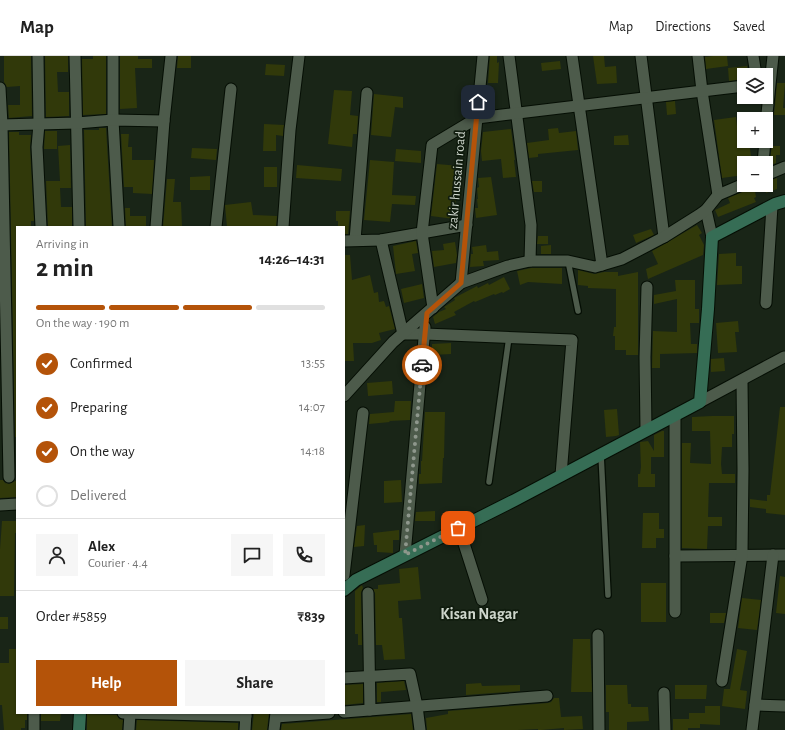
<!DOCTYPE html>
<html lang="en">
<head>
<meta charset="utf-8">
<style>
  :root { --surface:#fff; --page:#f6f6f6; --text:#222; --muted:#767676; --line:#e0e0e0; --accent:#b45309 }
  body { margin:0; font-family:"Alegreya Sans",sans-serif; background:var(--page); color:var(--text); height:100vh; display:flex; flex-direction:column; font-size:15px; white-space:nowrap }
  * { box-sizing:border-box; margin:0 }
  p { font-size:13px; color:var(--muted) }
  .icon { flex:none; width:22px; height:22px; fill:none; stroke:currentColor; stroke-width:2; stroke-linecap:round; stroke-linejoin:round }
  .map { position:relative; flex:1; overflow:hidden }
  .sheet { position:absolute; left:16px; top:170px; width:329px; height:488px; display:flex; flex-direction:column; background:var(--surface); border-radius:0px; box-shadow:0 1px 3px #0004 }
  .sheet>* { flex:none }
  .controls { position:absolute; left:737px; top:12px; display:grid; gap:8px }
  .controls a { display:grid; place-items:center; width:36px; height:36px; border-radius:0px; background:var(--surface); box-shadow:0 1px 3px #0004; font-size:20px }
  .pin { position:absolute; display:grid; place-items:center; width:34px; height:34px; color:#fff; margin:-17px; border-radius:8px; box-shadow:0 2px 6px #0006 }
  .courier { position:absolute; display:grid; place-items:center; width:40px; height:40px; margin:-20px; border:3px solid #b45309; border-radius:50%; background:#fff; color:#222; box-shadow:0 1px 5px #0007 }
  .summary em { font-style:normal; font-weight:600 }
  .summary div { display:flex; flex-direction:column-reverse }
  .summary { display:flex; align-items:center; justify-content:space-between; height:68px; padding:0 20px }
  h1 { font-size:26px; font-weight:600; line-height:30px }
  .bar { display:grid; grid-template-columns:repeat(4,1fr); gap:6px 4px; align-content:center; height:48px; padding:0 20px }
  .bar i { height:5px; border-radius:3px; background:var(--line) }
  .bar .current { background:var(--accent) }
  .bar p { grid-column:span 4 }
  .line { display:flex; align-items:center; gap:10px; padding:0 20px; border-top:1px solid var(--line) }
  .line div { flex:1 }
  .round { display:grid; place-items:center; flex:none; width:42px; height:42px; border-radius:0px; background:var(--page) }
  ol { padding:0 20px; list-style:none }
  li { display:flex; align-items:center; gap:12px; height:44px }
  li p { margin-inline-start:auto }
  li .icon { padding:4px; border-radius:50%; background:var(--accent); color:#fff; stroke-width:4 }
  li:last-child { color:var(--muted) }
  li i { width:22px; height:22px; border:2px solid var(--line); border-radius:50% }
  .button { display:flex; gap:8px; margin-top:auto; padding:8px 20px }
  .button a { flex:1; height:46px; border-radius:0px; background:var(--accent); color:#fff; font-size:16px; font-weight:600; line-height:46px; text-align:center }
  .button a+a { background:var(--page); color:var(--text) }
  header { display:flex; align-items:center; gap:24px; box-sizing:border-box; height:56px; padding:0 20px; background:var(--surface); border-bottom:1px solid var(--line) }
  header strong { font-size:19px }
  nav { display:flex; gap:22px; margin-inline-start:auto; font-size:14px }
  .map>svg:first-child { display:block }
</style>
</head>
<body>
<header>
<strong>Map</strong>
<nav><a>Map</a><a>Directions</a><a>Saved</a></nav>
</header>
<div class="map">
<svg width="785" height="674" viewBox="0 0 785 674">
  <rect width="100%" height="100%" fill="#192517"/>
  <!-- building -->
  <g fill="#31390a">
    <polygon points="4,0 31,0 32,60 9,62 8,49 20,49 20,30 7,31 4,26"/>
    <polygon points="45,0 68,0 68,16 57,16 58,36 69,36 69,60 46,61"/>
    <polygon points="93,0 106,0 106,58 83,59 82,3 93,3"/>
    <polygon points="120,0 138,0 138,3 152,3 152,12 135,12 137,52 120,53"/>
    <polygon points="178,0 191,0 191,12 177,12"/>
    <polygon points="490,0 497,0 497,7 499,6 498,27 488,27"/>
    <polygon points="593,0 604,0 605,11 616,10 617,27 597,28"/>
    <polygon points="713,0 727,0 728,10 706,13 705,1"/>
    <polygon points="560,5 561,13 542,15 541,7"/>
    <polygon points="266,8 285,9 284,20 265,19"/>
    <polygon points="747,10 749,19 744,19 744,23 729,25 728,12"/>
    <polygon points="777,27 785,27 783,52 785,52 785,59 774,59"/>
    <polygon points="334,34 352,35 350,59 358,60 357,78 353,78 352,91 328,88"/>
    <polygon points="374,38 403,41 403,52 395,51 391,81 371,79"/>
    <polygon points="675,45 676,58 667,59 666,46"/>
    <polygon points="736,61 739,88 749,86 752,107 744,107 744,119 722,122 714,64"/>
    <polygon points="264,68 284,69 283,80 276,79 276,95 263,95"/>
    <polygon points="99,72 106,72 112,171 86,171 84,74 99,74"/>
    <polygon points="558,72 559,77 576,75 578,94 538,98 538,101 529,102 527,87 549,84 548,73"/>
    <polygon points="511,73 515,104 514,104 516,121 503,122 501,103 482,105 481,95 483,76"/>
    <polygon points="45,75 57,75 57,93 44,93"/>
    <polygon points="9,76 19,76 19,79 31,79 30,91 34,165 31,165 31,171 17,171 17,381 15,381"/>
    <polygon points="121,78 129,78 128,91 132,91 132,104 154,104 152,138 133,137 133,131 124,131"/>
    <polygon points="628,79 629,89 614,89 614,80"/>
    <polygon points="70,89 71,132 60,132 61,151 72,151 72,171 48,171 46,125 60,125 58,90"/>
    <polygon points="772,90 780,90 780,99 776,99 776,107 769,110"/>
    <polygon points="192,92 217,93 216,104 191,102"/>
    <polygon points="396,93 421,95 421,107 395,105"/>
    <polygon points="370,104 394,106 392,139 416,140 415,149 392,148 390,166 364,164"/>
    <polygon points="437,108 460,110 459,133 461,133 461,142 456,142 454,163 431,160"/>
    <polygon points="297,109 342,113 341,125 296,122"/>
    <rect x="264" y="111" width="13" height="20"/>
    <polygon points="210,120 210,134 190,134 190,121"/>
    <polygon points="491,121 497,159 476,162 475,152 478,152 477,143 478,143 477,132 479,131 478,122"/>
    <polygon points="777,122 777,133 766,137 766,126"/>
    <polygon points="167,123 175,123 173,146 181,146 182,171 163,171"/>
    <polygon points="532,125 542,125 542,136 534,136"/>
    <polygon points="754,129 756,141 754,142 756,146 718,161 715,154 730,147 728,142 747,134 751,130"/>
    <polygon points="251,146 253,159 277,160 276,171 227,171 225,149"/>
    <polygon points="125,152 130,152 130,160 146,160 146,171 126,171"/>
    <polygon points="336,155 350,155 348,178 344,178 344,171 338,171 338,165 336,165"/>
    <polygon points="697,169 702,177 699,179 704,189 703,199 648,223 646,213 658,208 652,195"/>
    <polygon points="651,173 654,179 636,187 633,179"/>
    <polygon points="538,180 548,180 548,188 537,188"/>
    <polygon points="416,185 418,197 412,198 415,215 396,218 393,190"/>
    <polygon points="455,186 457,199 456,207 434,211 432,195 444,194 443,188"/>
    <polygon points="486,189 487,196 498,195 499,204 483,205 484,210 470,211 471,198 473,198 472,191"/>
    <polygon points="551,189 551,198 541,198 541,190"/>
    <polygon points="736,197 736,210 742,210 742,228 717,229 719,198"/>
    <polygon points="344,199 350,199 352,224 370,219 374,237 378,236 379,246 384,245 386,251 389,250 395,273 379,277 381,284 372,287 353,287 354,305 344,305"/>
    <polygon points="531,212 562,212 562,228 528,226 520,229 517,215"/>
    <polygon points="578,214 594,218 604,216 618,216 618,220 638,216 638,299 626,299 626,294 615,294 615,280 613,280 614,271 616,271 616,233 588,232 588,230 578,229"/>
    <polygon points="504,221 510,233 503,237 502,236 495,239 494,238 475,246 474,245 454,256 456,259 435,268 433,261 439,256 446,253 444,251 455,244 454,242 456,241 477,230 478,232 488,227 489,229"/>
    <polygon points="675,224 695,224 695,253 699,253 699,267 690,267 691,288 697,288 697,297 660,298 660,312 652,312 653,275 677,276 677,243 654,248 654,239 676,235"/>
    <polygon points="422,228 424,242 404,247 401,233"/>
    <polygon points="738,265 739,276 735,276 737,296 718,297 716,267"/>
    <polygon points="451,287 451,298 432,299 432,288"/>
    <polygon points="724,302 725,315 711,316 711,303"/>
    <polygon points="392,325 393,338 368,340 367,327"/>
    <polygon points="395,345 411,345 410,364 389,365 390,366 369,368 370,358 394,356"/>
    <polygon points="780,351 785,351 785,459 766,457 766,453 750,451 750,443 767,445 767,439 770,439"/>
    <polygon points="617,353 619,379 616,380 606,381 604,354"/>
    <polygon points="425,356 445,356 444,402 443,402 442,427 419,428 419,418 421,418 421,405 422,405"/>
    <polygon points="712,360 734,360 734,378 732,378 732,391 722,391 721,408 722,418 735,418 735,427 709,427 708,461 722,461 722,470 708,470 707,493 682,492 682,387 691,387 690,407 711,408 710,375 692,375 692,361"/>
    <polygon points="662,375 664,375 664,401 651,401 651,418 655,418 655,431 638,431 638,418 640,418 641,411 640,386 648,385 654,395 654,379"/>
    <polygon points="0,424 3,424 5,427 9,428 17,424 17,441 0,442"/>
    <polygon points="401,424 402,446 384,447 384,425"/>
    <polygon points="435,455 435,465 415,465 416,456"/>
    <polygon points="643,457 659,457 659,473 664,473 664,482 656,482 656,492 642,492"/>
    <polygon points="2,465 17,465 17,477 15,477 14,540 0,540 0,493"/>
    <polygon points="365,469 364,490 354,491 357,470"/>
    <polygon points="399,474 399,484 393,484 393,497 377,496 377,489 374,489 373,477"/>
    <polygon points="418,511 421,543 398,545 399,562 402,562 405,603 384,604 382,589 376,589 375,537 373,533 378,533 378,529 400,527 399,513"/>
    <polygon points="780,520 785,521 785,558 776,557"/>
    <rect x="641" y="527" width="25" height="39"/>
    <polygon points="362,529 363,532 361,537 362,589 358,589 358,578 355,578 355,535"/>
    <polygon points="742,542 761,544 757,574 738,572"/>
    <polygon points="710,557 726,557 724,567 710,567"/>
    <rect x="0" y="561" width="8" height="12"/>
    <polygon points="573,583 590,583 592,636 571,636"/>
    <polygon points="9,593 17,593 17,657 27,657 27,664 25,664 25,672 21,672 21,674 4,674 2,649 0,649 0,607 9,607"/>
    <polygon points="737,593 747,595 740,634 747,635 745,653 722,650 724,633 730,633"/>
    <polygon points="404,625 406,634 381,636 381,646 377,646 377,627"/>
    <polygon points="481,627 482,630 520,629 520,635 466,639 466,628"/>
    <polygon points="363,628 363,647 344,649 344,629"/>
    <polygon points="606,629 627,629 628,648 631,648 631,651 648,651 649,665 627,666 627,674 609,674 609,656 606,656"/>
    <polygon points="675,629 707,629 706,643 675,643"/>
    <polygon points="554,642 559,642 561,661 582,660 583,673 564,674 564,672 541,674 538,674 538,673 518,674 427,674 426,662 448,658 448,655 548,647 551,646"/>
    <polygon points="705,650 720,650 720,669 700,668 700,672 688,672 688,674 673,674 673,663 689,663 689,657 705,657"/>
    <polygon points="41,657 61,657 60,665 41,665"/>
    <polygon points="254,657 269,657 267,674 252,674"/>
    <polygon points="87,658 117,659 119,663 123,664 122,674 87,674"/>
    <polygon points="411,658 413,674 281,674 282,668"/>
    <polygon points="137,664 238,667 238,674 136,674"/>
  </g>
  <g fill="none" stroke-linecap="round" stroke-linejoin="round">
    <!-- lane casing -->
    <g stroke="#050e04" stroke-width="8">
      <g id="lane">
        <polyline points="568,205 578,255"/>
        <polyline points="601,398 608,539"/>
        <polyline points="489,426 509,281"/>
      </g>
    </g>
    <!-- street casing -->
    <g stroke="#050e04" stroke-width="13">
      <g id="street">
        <polyline points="38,0 39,68 37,91 41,171"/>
        <polyline points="75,0 79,171"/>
        <polyline points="113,0 113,64 119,171"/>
        <polyline points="509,0 531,169 530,205"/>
        <polyline points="572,0 602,209"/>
        <polyline points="641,0 664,181"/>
        <polyline points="698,0 702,35 718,139"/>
        <polyline points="753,0 756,19"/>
        <polyline points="0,32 2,69 9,421"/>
        <polyline points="766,67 773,0"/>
        <polyline points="0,69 77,67 113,64 164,65"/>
        <polyline points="763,107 765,85"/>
        <polyline points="766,119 785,111"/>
        <polyline points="706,154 712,181"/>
        <polyline points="156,171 164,65 171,0"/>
        <polyline points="216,171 231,33"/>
        <polyline points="283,171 290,74 299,0"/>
        <polyline points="355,184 367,37"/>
        <polyline points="381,184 403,278 425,278 572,284 561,419"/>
        <polyline points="344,185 381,184 467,169"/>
        <polyline points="461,227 483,0"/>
        <polyline points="766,247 772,150"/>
        <polyline points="433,252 422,177 432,89 477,62 744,30"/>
        <polyline points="344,340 393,286 461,227 508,210 530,205 568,205 595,211 622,203 664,181 699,159 706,154 718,139 744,128"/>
        <polyline points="700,346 784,301"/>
        <polyline points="646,374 645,301 647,231"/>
        <polyline points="0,449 17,448"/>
        <polyline points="459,472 482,544"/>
        <polyline points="405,499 425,271"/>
        <polyline points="675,500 785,499"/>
        <polyline points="344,519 363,357"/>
        <polyline points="368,537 370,654"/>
        <polyline points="675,556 675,359"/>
        <polyline points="598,579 599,674"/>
        <polyline points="344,622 410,618 417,650 420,674"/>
        <polyline points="722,625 742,499 743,414 742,324"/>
        <polyline points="664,637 665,674"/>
        <polyline points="755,649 785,650"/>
        <polyline points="344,656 547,640"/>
        <polyline points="123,657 246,660"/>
        <polyline points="276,661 329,657"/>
        <polyline points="34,674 34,657"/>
        <polyline points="129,674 130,657"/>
        <polyline points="245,674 246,657"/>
        <polyline points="274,674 276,657"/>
        <polyline points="752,674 773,499"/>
      </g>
    </g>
    <!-- secondary casing -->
    <g stroke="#050e04" stroke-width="14">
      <g id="secondary">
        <polyline points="344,534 356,524 515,444 700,346 708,253 712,181 775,148 785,145"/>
        <polyline points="79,674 80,657"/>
      </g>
    </g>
    <!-- lane -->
    <use href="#lane" stroke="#4d5b4b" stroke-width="5.5"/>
    <!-- street -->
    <use href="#street" stroke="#4d5b4b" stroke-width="11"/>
    <!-- secondary -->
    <use href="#secondary" stroke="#366d55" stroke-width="12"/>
  </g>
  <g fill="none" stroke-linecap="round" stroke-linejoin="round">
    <!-- done -->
    <polyline stroke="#8e978c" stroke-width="4" stroke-dasharray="0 7.2" points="422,309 405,499 458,472"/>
    <!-- route -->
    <polyline stroke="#b45309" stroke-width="5" points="422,309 427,257 461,227 478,46"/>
  </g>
  <g text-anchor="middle" stroke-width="3.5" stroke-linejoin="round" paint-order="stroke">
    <!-- street labels -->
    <g font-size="14" fill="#cdd5cb" stroke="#101c0e">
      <text transform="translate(456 124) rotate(-85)" y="5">zakir hussain road</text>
    </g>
    <!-- quarter labels -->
    <g font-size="16" font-weight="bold" fill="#cdd5cb" stroke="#101c0e">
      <text x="479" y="563">Kisan Nagar</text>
    </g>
  </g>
</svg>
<div class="controls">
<a><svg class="icon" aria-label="layers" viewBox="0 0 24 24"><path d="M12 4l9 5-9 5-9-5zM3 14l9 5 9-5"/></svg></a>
<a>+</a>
<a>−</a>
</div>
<div class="pin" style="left:458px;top:472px;background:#ea580c"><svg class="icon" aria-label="bag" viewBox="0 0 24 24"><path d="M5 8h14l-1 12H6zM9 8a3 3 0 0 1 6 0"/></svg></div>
<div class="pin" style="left:478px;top:46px;background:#1f2937"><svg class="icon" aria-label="home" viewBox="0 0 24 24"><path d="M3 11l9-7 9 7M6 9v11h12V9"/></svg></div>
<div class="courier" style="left:422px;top:309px"><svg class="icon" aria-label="car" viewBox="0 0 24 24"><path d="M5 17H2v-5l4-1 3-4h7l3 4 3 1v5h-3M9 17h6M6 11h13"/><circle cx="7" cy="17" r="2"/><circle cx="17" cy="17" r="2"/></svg></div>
<section class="sheet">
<div class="summary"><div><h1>2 min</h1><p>Arriving in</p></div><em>14:26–14:31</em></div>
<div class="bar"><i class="current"></i><i class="current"></i><i class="current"></i><i></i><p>On the way · 190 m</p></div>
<ol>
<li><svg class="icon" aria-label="check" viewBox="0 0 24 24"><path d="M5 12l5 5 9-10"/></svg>Confirmed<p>13:55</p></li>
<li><svg class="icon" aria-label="check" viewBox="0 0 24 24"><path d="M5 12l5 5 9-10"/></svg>Preparing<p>14:07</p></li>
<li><svg class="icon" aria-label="check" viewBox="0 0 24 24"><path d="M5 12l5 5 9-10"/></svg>On the way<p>14:18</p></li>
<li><i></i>Delivered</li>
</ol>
<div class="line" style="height:72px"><a class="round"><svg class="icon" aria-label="person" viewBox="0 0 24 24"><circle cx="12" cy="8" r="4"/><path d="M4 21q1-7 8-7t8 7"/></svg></a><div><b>Alex</b><p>Courier · 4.4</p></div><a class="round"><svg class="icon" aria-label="chat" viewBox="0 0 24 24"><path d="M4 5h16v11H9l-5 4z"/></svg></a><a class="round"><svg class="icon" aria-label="phone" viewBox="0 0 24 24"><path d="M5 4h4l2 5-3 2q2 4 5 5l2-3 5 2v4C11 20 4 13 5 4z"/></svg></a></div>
<div class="line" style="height:52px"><div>Order #5859</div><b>₹839</b></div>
<div class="button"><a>Help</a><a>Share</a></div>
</section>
</div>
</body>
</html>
